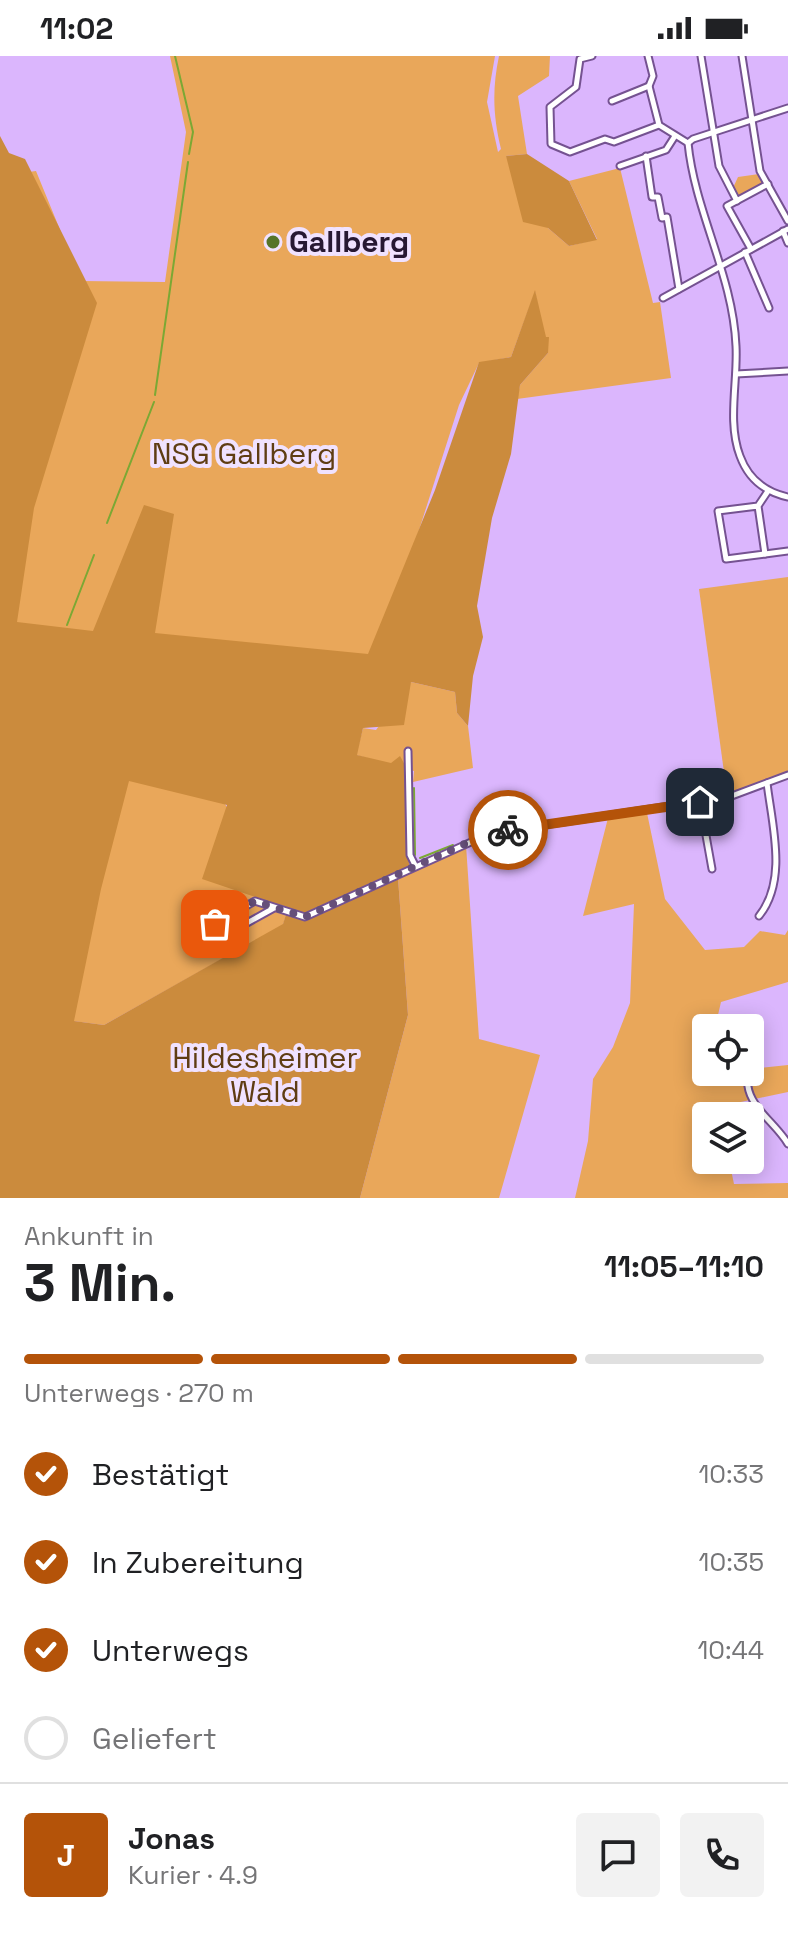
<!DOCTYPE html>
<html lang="de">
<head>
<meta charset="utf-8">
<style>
  :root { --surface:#fff; --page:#f2f2f2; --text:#202124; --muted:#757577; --line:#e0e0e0; --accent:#b45309 }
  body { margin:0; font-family:"Space Grotesk",sans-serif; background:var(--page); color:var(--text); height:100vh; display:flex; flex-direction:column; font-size:30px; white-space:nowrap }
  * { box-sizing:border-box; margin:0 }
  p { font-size:26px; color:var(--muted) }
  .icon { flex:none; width:44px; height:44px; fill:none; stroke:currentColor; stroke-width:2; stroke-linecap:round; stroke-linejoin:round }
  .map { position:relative; height:1142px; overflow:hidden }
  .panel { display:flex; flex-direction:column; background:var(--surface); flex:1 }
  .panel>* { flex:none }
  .controls { position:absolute; left:692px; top:958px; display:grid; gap:16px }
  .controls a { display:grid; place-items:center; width:72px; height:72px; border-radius:8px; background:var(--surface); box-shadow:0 4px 20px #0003; font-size:40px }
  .pin { position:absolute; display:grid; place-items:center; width:68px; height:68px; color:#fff; margin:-34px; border-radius:16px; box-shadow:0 4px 12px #0006 }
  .courier { position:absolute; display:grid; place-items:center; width:80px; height:80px; margin:-40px; border:6px solid #b45309; border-radius:50%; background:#fff; color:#222; box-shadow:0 2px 10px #0007 }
  .head em { font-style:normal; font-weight:700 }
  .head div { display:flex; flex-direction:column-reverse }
  .head { display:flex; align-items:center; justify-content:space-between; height:136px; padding:0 24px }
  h1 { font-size:52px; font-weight:700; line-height:60px }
  .bar { display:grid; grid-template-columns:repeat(4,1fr); gap:12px 8px; align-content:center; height:96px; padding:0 24px }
  .bar i { height:10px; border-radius:6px; background:var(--line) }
  .bar .active { background:var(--accent) }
  .bar p { grid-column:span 4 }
  .line { display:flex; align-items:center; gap:20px; padding:0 24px; border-top:2px solid var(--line) }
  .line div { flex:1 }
  .round { display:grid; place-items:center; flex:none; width:84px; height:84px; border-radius:8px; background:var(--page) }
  ol { padding:0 24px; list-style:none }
  li { display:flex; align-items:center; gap:24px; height:88px }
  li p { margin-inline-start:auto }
  li .icon { padding:8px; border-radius:50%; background:var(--accent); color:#fff; stroke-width:4 }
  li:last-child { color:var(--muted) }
  li i { width:44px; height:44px; border:4px solid var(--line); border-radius:50% }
  .status { display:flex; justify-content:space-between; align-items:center; height:56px; padding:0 40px; background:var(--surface); direction:ltr }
  .status svg { height:22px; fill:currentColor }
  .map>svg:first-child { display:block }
</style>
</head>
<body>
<div class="status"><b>11:02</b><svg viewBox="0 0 49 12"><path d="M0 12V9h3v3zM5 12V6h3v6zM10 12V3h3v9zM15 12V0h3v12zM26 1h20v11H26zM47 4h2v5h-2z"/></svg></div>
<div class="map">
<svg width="788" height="1142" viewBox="0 0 788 1142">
  <rect width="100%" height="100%" fill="#dbb6fd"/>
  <!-- green -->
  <g fill="#e9a75a">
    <path d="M 170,0 L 495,0 L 487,46 L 498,96 L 501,93 C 493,60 492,33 499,0 L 550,0 L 549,20 L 518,40 L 527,98 L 506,100 L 548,172 L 569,190 L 597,183 L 569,125 L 620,112 L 653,247 L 660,246 L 671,322 L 517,343 L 520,329 L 548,297 L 535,236 L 511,301 L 479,307 L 459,349 L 412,496 L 374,596 L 225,748 L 288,852 L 283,869 L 104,969 L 73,965 L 0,1095 L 0,94 L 14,118 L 36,115 L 81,225 L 165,226 L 186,76 Z"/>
    <polygon points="759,118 765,127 737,142 732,134 738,121"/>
    <polygon points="788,521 788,717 727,738 699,533"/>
    <polygon points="411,626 455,636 457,657 468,670 473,712 413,726 414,715 356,699 363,672 376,674"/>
    <polygon points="647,757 665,843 705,894 744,891 760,875 785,879 788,874 788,926 721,946 715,972 706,972 706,1016 750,1016 750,1013 788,1009 788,1036 736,1047 721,1060 706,1060 706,1104 729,1104 734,1128 788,1127 788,1142 575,1142 588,1085 593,1023 613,991 630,947 634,848 583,860 608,762"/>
    <polygon points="466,789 479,983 540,999 499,1142 360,1142 408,959 398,822"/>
  </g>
  <!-- forest -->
  <g fill="#cb8b3d" fill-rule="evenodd">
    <path d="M 0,80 L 9,97 L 25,103 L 97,247 L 34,452 L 17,566 L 93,575 L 144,449 L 174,458 L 155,577 L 368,598 L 435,434 L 479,306 L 511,301 L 535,234 L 546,281 L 549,281 L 548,297 L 520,329 L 511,398 L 492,462 L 477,550 L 483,581 L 473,620 L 468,670 L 457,657 L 455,636 L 411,626 L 404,669 L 363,672 L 357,699 L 391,707 L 400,700 L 406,711 L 409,808 L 414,813 L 398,822 L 408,959 L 360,1142 L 0,1142 ZM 129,725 L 227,749 L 202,823 L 288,852 L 283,868 L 104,969 L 74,965 L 101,833 Z"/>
    <polygon points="527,98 569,125 597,184 569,190 548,172 523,166 506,100"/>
  </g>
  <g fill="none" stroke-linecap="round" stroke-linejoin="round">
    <!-- stream -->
    <g stroke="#7ba834" stroke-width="2">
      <polyline points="175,0 193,76 189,98"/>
      <polyline points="155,339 188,106"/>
      <polyline points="107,467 154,346"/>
      <polyline points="67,569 94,499"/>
      <polyline points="414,732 415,799"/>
      <polyline points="420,802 453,789"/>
    </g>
    <!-- street casing -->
    <g stroke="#755291" stroke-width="9">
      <g id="street">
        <polyline points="592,0 580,3 576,31 550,51 551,88 570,96 605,83 614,86 659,69"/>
        <polyline points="648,0 653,20 649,30 659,69 688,87"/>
        <polyline points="701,0 719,110 737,145"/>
        <polyline points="742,0 760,115 788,165"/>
        <polyline points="612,45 649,30"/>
        <path d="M 688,87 C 695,157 733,219 736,290 C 738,325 727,366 740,400 C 748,422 765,436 788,441"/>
        <polyline points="688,87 693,83 788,52"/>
        <polyline points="646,100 652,141 658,141 662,162 667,161 679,233"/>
        <polyline points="620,110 666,94 675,80"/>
        <polyline points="783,175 788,187"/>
        <polyline points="751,193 727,150 768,128"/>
        <polyline points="745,196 769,252"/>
        <polyline points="663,242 788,173"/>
        <polyline points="736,318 788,315"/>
        <polyline points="758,450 765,498 726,503 718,455 758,450 768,435"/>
        <polyline points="765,498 788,495"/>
        <polyline points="408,695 410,799 415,809"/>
        <polyline points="700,746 712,813"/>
        <polyline points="274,852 220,882 211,878 215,868 255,845 305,861 491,777 729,741 788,719"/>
        <path d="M 759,860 C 788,824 772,769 767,727"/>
        <polyline points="750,1013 757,984"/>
        <path d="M 749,1016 C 740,1046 775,1065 788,1088"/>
      </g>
    </g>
    <!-- street -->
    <use href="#street" stroke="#fff" stroke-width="5"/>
  </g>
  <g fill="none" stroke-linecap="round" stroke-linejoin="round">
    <!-- done -->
    <polyline stroke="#664f7a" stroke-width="8" stroke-dasharray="0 14.4" points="215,868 255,845 305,861 484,779 508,774"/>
    <!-- route -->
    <polyline stroke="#b45309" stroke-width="10" points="508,774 700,746"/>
  </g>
  <!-- markers -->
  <circle fill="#56742a" stroke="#f0e2ff" stroke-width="3" cx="273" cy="186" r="8"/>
  <g text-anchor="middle" stroke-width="8" stroke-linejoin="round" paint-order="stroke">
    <!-- poi labels -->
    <g font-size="30" font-weight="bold" fill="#271833" stroke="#f0e2ff" text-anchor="start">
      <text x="289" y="196">Gallberg</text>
    </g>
    <!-- park labels -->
    <g font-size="30" fill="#5f3d13" stroke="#f0e2ff">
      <text x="244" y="408">NSG Gallberg</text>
      <text x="265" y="1012">Hildesheimer<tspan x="265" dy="34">Wald</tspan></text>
    </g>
  </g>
</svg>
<div class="controls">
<a><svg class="icon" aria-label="locate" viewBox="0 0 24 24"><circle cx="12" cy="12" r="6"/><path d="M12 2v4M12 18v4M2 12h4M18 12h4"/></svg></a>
<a><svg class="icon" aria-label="layers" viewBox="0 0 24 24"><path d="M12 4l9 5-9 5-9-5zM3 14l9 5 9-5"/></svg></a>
</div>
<div class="pin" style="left:215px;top:868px;background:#ea580c"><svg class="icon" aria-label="bag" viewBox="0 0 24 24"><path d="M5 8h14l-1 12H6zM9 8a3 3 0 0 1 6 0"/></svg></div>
<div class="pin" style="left:700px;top:746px;background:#1f2937"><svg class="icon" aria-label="home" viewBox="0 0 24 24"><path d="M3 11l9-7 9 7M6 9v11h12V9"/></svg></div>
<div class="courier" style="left:508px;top:774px"><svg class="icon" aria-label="bike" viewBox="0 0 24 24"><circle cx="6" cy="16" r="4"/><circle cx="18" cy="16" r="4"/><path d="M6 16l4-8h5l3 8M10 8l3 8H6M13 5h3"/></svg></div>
</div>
<section class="panel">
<div class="head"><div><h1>3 Min.</h1><p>Ankunft in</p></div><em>11:05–11:10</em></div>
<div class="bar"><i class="active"></i><i class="active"></i><i class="active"></i><i></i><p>Unterwegs · 270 m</p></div>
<ol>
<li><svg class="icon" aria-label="check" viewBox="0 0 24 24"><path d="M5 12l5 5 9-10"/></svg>Bestätigt<p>10:33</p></li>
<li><svg class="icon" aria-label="check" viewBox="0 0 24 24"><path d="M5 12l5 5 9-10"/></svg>In Zubereitung<p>10:35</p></li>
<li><svg class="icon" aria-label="check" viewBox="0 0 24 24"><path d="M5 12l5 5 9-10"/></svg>Unterwegs<p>10:44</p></li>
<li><i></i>Geliefert</li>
</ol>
<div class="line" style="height:144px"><b class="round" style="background:var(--accent);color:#fff">J</b><div><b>Jonas</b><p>Kurier · 4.9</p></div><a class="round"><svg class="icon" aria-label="chat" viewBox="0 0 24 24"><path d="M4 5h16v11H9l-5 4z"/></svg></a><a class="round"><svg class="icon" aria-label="phone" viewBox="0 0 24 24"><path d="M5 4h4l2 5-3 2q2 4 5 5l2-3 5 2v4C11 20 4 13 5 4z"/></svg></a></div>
</section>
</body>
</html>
